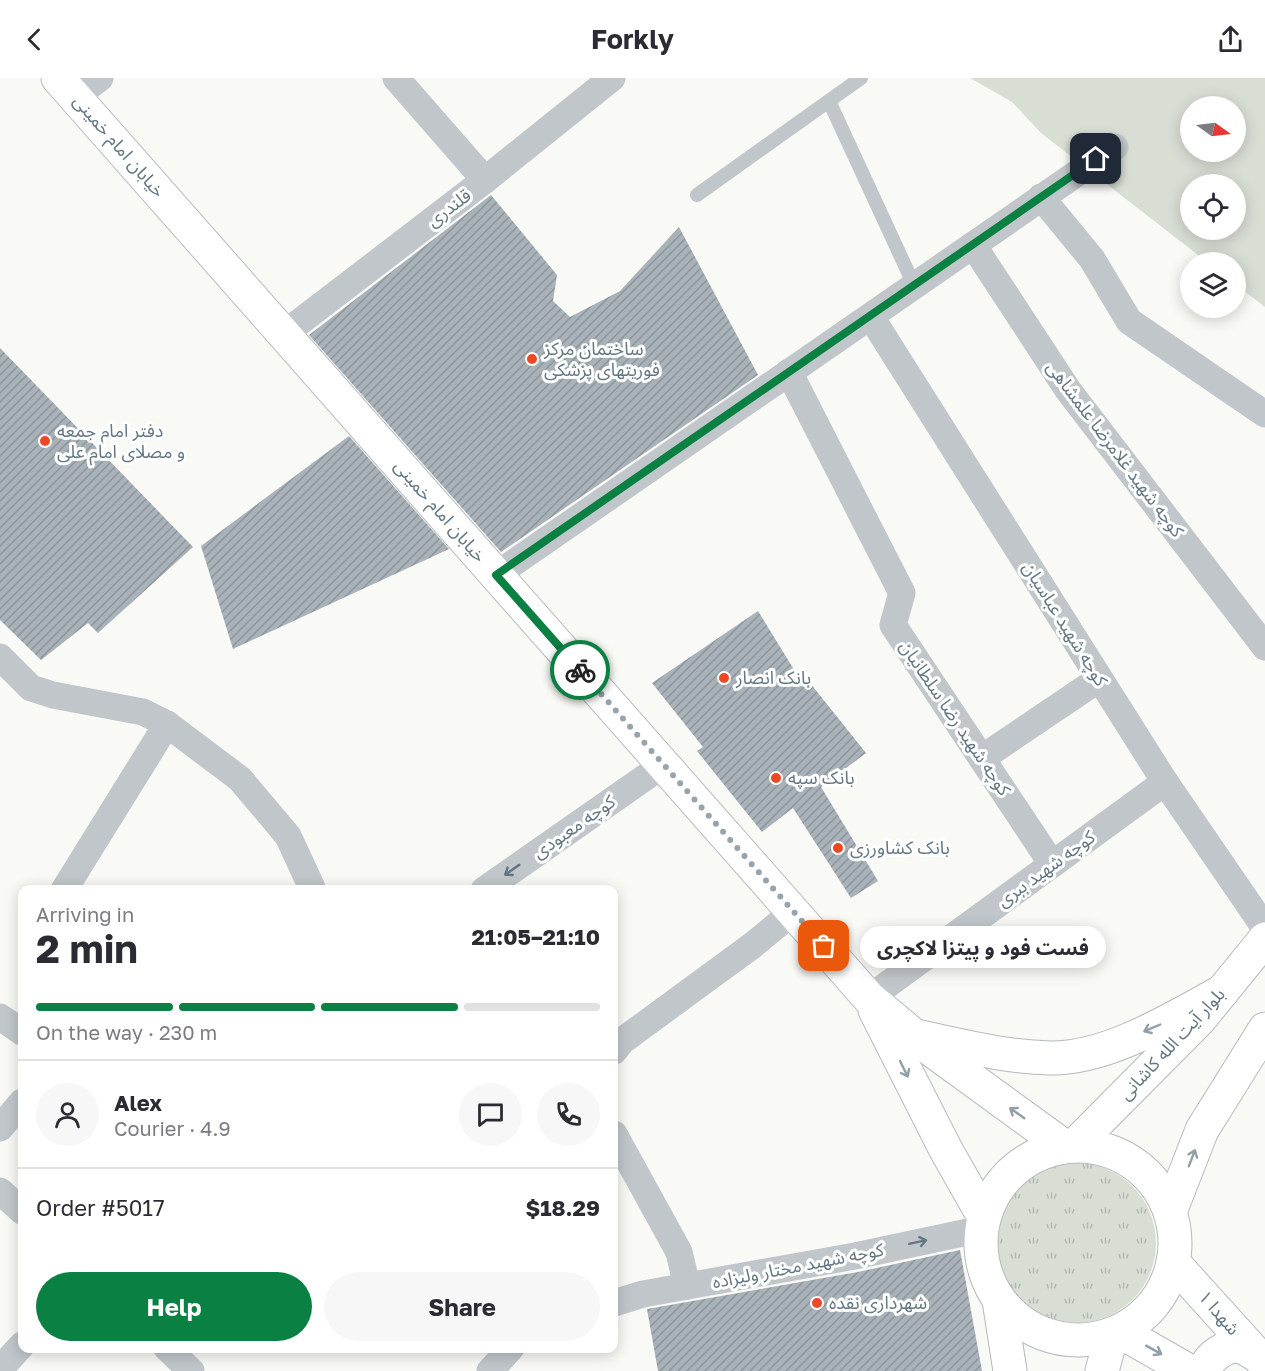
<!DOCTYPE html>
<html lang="en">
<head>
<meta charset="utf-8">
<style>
  :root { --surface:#fff; --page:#f7f7f7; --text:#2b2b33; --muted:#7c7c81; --line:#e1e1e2; --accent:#0b8043 }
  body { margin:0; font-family:"Golos Text","Noto Sans Arabic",sans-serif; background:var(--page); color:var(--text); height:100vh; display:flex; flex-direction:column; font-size:22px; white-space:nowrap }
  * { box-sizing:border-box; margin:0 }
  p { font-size:20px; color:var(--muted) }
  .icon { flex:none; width:33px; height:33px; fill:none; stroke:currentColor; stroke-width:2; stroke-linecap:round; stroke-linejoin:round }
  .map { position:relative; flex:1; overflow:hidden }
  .panel { position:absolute; left:18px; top:807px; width:600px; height:468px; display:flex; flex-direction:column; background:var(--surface); border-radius:12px; box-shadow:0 3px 15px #0003 }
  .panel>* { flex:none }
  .needle { width:39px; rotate:104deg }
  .fabs { position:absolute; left:1180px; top:18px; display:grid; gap:12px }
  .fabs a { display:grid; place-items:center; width:66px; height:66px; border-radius:50%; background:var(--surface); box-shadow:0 3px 15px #0003; font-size:30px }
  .pin { position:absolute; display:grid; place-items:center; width:51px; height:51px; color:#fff; margin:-26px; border-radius:12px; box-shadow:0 3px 9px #0006 }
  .courier { position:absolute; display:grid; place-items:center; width:60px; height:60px; margin:-30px; border:4px solid #0b8043; border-radius:50%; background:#fff; color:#222; box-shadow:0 2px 8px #0007 }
  .bubble { position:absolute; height:42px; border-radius:21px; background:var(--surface); box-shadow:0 3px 15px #0003; font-size:20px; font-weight:700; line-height:42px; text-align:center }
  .head em { font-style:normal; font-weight:700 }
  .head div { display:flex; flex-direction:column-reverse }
  .head { display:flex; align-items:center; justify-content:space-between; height:102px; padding:0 18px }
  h1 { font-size:39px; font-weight:700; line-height:45px }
  .bar { display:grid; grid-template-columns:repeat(4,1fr); gap:9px 6px; align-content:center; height:72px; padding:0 18px }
  .bar i { height:8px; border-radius:4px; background:var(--line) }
  .bar .current { background:var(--accent) }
  .bar p { grid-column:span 4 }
  .line { display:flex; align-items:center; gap:15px; padding:0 18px; border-top:2px solid var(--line) }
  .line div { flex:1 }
  .round { display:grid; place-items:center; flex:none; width:63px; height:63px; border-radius:32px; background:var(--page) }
  .cta { display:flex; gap:12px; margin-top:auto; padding:12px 18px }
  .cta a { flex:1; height:69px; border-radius:36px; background:var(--accent); color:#fff; font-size:24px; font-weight:700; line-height:69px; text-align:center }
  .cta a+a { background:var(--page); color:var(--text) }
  header { display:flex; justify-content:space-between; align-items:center; height:78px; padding:0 18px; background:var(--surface); font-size:27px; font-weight:700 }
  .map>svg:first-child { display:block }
</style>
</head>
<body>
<header><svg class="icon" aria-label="back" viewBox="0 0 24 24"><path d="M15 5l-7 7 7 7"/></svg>Forkly<svg class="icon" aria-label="share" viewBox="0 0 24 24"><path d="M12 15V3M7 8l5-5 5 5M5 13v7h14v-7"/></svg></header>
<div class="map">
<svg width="1265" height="1293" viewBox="0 0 1265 1293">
  <defs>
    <pattern id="grass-tufts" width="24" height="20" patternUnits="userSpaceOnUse" patternTransform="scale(1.5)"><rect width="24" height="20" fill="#d9ded5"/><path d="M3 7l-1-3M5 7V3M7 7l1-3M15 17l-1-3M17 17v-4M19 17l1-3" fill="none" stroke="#b3b9b2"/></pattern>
    <pattern id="building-hatch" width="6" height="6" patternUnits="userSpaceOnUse" patternTransform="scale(1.5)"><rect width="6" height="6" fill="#a8b2b8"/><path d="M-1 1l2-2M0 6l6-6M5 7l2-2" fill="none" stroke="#8c959b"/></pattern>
  </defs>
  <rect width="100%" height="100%" fill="#f9f9f6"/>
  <!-- grass -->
  <circle fill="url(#grass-tufts)" cx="1076" cy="1165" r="80"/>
  <!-- pitch -->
  <path fill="#d9ded5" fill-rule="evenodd" d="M 970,0 L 1265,0 L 1265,229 L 1236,207 L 1236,184 L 1207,184 L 1041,55 L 1012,24 ZM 1191,28 L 1236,28 L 1236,74 L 1191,74 ZM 1191,106 L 1236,106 L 1236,152 L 1191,152 Z"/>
  <!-- building -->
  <g fill="url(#building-hatch)">
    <polygon points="491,117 557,197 553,223 570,239 620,213 679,149 758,297 501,474 309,257"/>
    <polygon points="0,270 193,469 98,555 88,545 41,582 0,542"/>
    <polygon points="349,358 449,471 233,571 201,468"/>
    <polygon points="758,533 801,603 806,600 866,675 821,709 878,803 851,820 793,730 762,754 697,673 703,669 652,605"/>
    <polygon points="960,1172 982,1293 658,1293 647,1231 858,1194"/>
  </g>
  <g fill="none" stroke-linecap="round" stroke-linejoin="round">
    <!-- secondary casing -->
    <g stroke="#b6bcc1" stroke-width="35">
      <g id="secondary">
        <polyline points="58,0 869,920 929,970 1065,1069"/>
        <polyline points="875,932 946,1072 984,1139"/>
        <polyline points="1173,1184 1265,1286"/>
        <polyline points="1119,1253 1189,1293"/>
        <path d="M 1205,1293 C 1207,1279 1228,1265 1242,1269 C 1247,1271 1251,1274 1255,1276"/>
      </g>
    </g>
    <!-- primary casing -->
    <g stroke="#b4babe" stroke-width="35">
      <g id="primary">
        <path d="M 915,958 C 959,967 1004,979 1050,980 C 1108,981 1173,940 1223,913"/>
        <polyline points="1074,1068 1199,942 1265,861"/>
        <circle cx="1078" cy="1165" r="97"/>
        <polyline points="1170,1134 1202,1052 1265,951"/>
        <polyline points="999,1222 1010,1293"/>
        <polyline points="1102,1293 1112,1256"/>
      </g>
    </g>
    <!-- lane -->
    <g stroke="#c1c6ca" stroke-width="14">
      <polyline points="829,23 914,207"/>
      <polyline points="697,117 861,0"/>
    </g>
    <!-- street -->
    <g stroke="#c1c6ca" stroke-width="27">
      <polyline points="396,0 485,102"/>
      <polyline points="75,19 100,0"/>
      <polyline points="1041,119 1092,181 1129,243 1265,336"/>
      <polyline points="973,167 1068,312 1265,569"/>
      <polyline points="871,239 1165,704 1265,850"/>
      <polyline points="284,256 485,102 612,0"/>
      <polyline points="789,294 902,515 893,547 1052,786"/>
      <polyline points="496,497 1115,69"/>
      <polyline points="0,579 31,610 53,617 143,634 167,646 240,701 288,758 313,812"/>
      <polyline points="982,680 1099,601"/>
      <polyline points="64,812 167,646"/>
      <polyline points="484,812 663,687"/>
      <polyline points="869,920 1165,704"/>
      <polyline points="0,939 22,954"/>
      <polyline points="614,973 622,963 753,867 793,834"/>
      <polyline points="0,1050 22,1024"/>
      <polyline points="614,1056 679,1174 687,1208"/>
      <polyline points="0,1113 22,1133"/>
      <polyline points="614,1225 643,1216 855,1178 982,1151"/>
      <polyline points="167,1270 191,1293"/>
      <polyline points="0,1291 22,1267"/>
      <polyline points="490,1293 511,1270"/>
    </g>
    <!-- secondary -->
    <use href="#secondary" stroke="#fff" stroke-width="33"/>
    <!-- primary -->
    <use href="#primary" stroke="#fff" stroke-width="33"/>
  </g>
  <!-- one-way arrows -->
  <defs><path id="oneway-shaft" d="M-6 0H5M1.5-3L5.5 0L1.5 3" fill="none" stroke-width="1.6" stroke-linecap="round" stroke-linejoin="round" transform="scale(1.5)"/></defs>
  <g stroke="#627683">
    <use href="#oneway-shaft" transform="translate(512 792) rotate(145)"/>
    <use href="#oneway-shaft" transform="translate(918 1164) rotate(-12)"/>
  </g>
  <g stroke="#919fa8">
    <use href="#oneway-shaft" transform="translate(1152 950) rotate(157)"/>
    <use href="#oneway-shaft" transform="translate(904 991) rotate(64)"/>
    <use href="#oneway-shaft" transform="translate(1017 1035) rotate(-145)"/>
    <use href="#oneway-shaft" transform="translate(1192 1080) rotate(-69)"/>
    <use href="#oneway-shaft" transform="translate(1154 1272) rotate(29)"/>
  </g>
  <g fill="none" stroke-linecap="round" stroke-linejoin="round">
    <!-- done -->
    <polyline stroke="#97a4ab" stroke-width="6" stroke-dasharray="0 10.8" points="580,592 824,868"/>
    <!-- route -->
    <polyline stroke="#0b8043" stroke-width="8" points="580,592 496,497 1096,81"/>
  </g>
  <!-- markers -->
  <g fill="#ec4823" stroke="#fff" stroke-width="2">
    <circle cx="532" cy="281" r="6"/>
    <circle cx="45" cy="363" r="6"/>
    <circle cx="724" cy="600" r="6"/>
    <circle cx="776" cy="700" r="6"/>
    <circle cx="838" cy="770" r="6"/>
    <circle cx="817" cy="1225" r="6"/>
  </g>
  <g text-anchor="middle" stroke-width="6" stroke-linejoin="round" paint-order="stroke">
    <!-- street labels -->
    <g font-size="18" fill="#627683" stroke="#fff">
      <text transform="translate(119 68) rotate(49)" y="6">خیابان امام خمینی</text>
      <text transform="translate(449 130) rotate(-37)" y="6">قلندری</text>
      <text transform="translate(1115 371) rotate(53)" y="6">کوچه شهید غلامرضا علمشاهی</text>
      <text transform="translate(440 433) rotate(49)" y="6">خیابان امام خمینی</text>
      <text transform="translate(1065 546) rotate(58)" y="6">کوچه شهید عباسیان</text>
      <text transform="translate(955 640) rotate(56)" y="6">کوچه شهید رضا سلطانیان</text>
      <text transform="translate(574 749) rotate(-35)" y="6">کوچه معبودی</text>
      <text transform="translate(1046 791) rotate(-36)" y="6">کوچه شهید ببری</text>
      <text transform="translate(1172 966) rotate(-47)" y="6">بلوار آیت الله کاشانی</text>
      <text transform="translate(798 1188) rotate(-11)" y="6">کوچه شهید مختار ولیزاده</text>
      <text transform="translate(1219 1235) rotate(49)" y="6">شهدا ۱</text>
    </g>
    <!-- poi labels -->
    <g font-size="18" fill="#627683" stroke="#fff" text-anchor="start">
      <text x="544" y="277">ساختمان مرکز<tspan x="544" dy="21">فوریتهای پزشکی</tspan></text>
      <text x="57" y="359">دفتر امام جمعه<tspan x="57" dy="21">و مصلای امام علی</tspan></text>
      <text x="736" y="606">بانک انصار</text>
      <text x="788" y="706">بانک سپه</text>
      <text x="850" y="776">بانک کشاورزی</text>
      <text x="829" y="1231">شهرداری نقده</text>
    </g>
  </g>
</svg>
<div class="fabs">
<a><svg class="needle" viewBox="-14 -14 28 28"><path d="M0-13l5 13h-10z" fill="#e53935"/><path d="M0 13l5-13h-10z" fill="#7c7c81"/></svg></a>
<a><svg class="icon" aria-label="locate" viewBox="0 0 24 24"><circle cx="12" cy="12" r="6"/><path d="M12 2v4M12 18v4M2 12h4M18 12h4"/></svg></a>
<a><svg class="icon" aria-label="layers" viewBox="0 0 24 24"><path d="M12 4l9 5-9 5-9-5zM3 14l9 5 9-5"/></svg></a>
</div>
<div class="pin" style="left:824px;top:868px;background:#ea580c"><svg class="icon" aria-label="bag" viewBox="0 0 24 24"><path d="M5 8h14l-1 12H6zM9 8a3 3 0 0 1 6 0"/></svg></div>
<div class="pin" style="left:1096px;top:81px;background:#1f2937"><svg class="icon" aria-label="home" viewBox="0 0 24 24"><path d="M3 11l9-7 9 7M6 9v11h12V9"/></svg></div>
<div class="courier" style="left:580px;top:592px"><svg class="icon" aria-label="bike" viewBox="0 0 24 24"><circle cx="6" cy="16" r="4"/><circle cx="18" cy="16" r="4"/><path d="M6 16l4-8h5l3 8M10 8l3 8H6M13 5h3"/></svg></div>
<div class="bubble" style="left:860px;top:848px;width:246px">فست فود و پیتزا لاکچری</div>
<section class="panel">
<div class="head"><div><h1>2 min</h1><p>Arriving in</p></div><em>21:05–21:10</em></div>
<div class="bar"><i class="current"></i><i class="current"></i><i class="current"></i><i></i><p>On the way · 230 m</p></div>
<div class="line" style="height:108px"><a class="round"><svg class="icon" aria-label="person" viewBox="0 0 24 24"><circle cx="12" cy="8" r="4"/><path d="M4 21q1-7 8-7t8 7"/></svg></a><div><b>Alex</b><p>Courier · 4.9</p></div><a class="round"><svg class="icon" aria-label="chat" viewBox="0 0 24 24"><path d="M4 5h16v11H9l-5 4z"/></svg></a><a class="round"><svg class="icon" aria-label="phone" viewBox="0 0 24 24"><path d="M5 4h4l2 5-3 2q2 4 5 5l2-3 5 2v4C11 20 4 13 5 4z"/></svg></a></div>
<div class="line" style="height:78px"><div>Order #5017</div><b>$18.29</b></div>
<div class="cta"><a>Help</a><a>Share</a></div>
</section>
</div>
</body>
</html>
